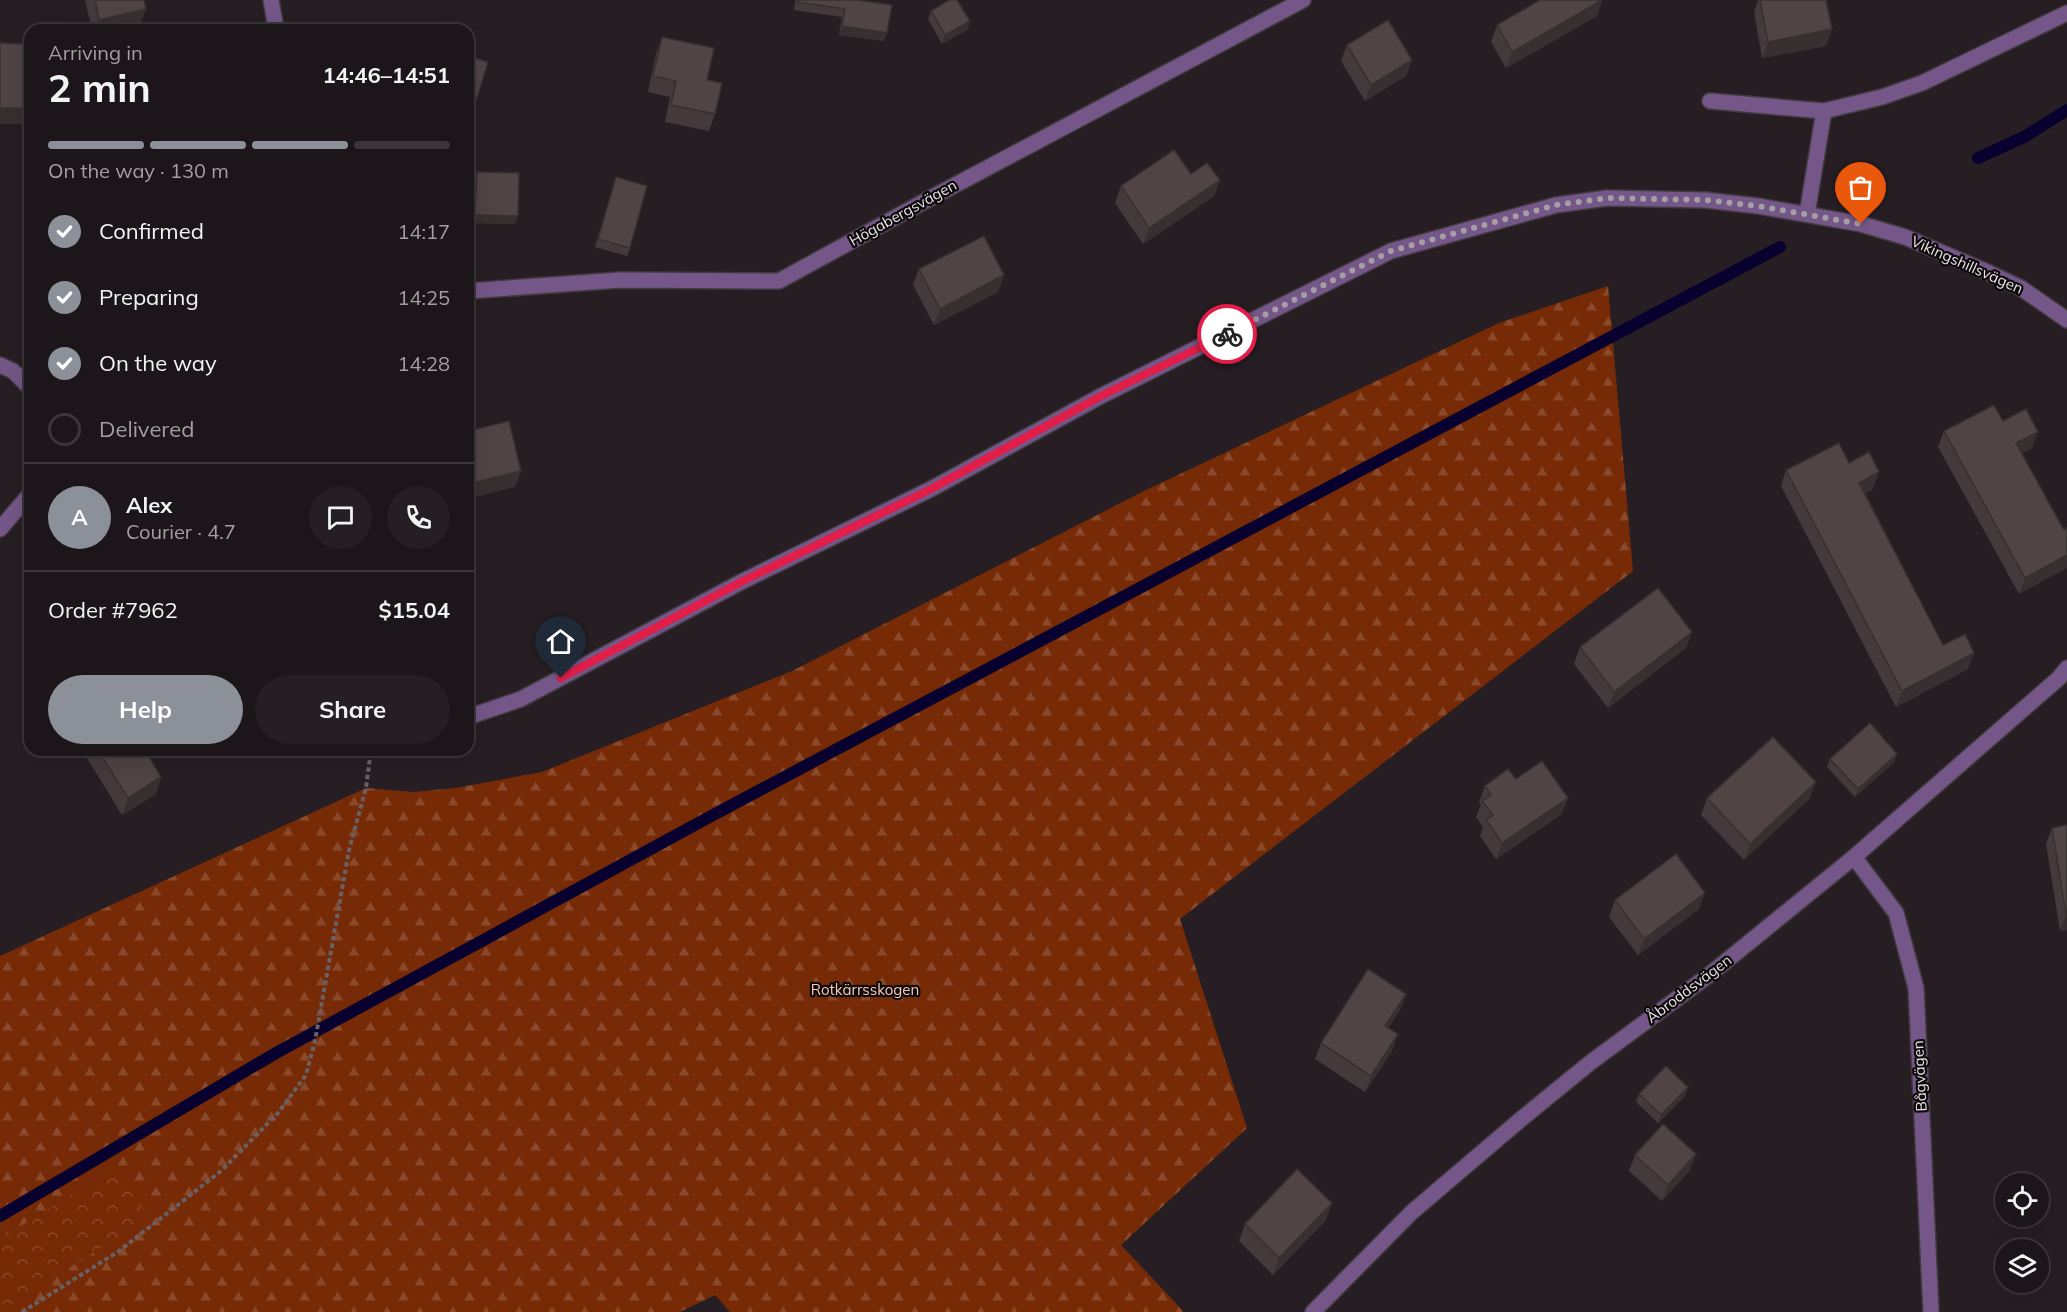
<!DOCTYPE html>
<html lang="en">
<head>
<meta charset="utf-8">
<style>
  :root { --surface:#1c161a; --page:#251f23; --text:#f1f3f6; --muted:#a09fa2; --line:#3a3539; --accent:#8c9099 }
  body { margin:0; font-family:Mulish,sans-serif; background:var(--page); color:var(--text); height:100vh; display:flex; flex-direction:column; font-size:22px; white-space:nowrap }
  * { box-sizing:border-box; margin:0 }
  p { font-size:20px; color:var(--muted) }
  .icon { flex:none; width:33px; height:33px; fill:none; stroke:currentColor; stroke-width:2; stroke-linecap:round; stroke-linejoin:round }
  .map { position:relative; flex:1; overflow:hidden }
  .panel { position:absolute; left:24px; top:24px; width:450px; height:732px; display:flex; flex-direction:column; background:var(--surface); border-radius:18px; box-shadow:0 6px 24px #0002,0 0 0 2px var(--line) }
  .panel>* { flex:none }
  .tools { position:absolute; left:1995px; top:1173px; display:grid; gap:12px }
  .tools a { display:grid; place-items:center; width:54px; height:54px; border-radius:50%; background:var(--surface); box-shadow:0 6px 24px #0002,0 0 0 2px var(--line); font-size:30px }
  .pin { position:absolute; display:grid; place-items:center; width:51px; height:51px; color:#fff; margin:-62px -26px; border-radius:50% 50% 50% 0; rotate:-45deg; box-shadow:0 0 6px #0007 }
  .pin .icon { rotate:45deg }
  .courier { position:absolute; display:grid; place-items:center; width:60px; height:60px; margin:-30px; border:4px solid #e11d48; border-radius:50%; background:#fff; color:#222; box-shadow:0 2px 8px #0007 }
  .headline em { font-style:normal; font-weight:700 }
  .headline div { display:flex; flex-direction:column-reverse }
  .headline { display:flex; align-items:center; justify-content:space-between; height:102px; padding:0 24px }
  h1 { font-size:39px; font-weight:700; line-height:45px }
  .bar { display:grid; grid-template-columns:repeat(4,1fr); gap:9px 6px; align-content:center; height:72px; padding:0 24px }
  .bar i { height:8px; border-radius:4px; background:var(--line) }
  .bar .selected { background:var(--accent) }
  .bar p { grid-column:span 4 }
  .line { display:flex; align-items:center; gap:15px; padding:0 24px; border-top:2px solid var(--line) }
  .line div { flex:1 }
  .round { display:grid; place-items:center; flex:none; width:63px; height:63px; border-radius:32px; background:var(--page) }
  ol { padding:0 24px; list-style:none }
  li { display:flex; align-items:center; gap:18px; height:66px }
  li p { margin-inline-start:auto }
  li .icon { padding:6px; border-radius:50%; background:var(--accent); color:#fff; stroke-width:4 }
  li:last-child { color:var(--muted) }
  li i { width:33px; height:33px; border:3px solid var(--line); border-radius:50% }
  .primary-button { display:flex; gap:12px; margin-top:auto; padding:12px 24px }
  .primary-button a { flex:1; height:69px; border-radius:36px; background:var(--accent); color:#fff; font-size:24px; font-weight:700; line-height:69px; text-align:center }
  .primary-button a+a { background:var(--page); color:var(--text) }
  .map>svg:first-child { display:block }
</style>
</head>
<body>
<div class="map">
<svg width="2067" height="1312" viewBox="0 0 2067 1312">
  <defs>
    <pattern id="forest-firs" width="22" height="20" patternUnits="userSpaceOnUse" patternTransform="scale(1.5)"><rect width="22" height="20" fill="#772a06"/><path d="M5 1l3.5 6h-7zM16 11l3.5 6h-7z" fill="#8a492a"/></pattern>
    <pattern id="park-crowns" width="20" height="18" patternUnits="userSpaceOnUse" patternTransform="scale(1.5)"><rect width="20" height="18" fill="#772a06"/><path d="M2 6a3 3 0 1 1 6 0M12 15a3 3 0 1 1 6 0" fill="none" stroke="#8a492a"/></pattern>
  </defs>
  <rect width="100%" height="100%" fill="#261e23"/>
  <!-- forest -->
  <polygon fill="url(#forest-firs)" points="1608,286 1633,571 1180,919 1247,1128 1121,1245 1184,1312 730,1312 715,1295 680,1312 0,1312 0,956 366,788 414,792 455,788 542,772 792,671 1144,491 1499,323"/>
  <!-- park -->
  <polygon fill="url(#park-crowns)" points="117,1166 149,1218 0,1311 0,1239"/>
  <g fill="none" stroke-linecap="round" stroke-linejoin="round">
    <!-- stream -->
    <g stroke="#08002e" stroke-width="12">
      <polyline points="1978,158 2024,137 2067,110"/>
      <polyline points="0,1216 276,1053 715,814 1780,247"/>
    </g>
    <!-- minor casing -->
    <g stroke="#413a3f" stroke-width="18">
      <g id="minor">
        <polyline points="271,0 275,23 273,30"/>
        <polyline points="1710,101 1824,111 1807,214"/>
        <polyline points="1824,111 1882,97 1922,83 2067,13"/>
        <polyline points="468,291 620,280 779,281 927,200 1303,0"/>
        <polyline points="0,529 30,494"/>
        <polyline points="1854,857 1896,913 1916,988 1931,1312"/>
        <polyline points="1313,1312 1412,1212 1520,1120 1591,1062 1709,975 1854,857 2059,678 2067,668"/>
      </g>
    </g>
    <!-- tertiary casing -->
    <g stroke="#413a3f" stroke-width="18">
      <g id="tertiary">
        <polyline points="0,365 13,371 30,388"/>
        <polyline points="468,717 521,699 741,582 931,489 1101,396 1391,251 1556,205 1607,198 1705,200 1758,206 1861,224 1905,237 1985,271 2021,288 2067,320"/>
      </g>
    </g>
    <!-- path -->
    <polyline stroke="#686166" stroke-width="4" stroke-dasharray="4.5 3" stroke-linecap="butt" points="22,1312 119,1251 221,1171 278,1113 306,1075 315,1041 349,850 366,788 371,750"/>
    <!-- minor -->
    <use href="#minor" stroke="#745788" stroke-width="15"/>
    <!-- tertiary -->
    <use href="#tertiary" stroke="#745788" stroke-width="15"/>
  </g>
  <!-- wall -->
  <g fill="#453a3b">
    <polygon points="85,0 144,0 140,25 119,30 92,30"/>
    <polygon points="795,0 857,0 884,41 839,35 842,17 794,10"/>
    <polygon points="1602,0 1597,16 1506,68 1491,42 1497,25"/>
    <polygon points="1758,0 1826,0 1832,29 1826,46 1762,58 1754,12"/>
    <polygon points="931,11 970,21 967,30 942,44 928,19"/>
    <polygon points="662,37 707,80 715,114 709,131 665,122 670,97 648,92 656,54"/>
    <polygon points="1347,45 1412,60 1406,76 1365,101 1341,61"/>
    <polygon points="468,56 477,98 471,115 468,114"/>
    <polygon points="477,172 515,224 472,223 474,180"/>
    <polygon points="1191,174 1220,180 1214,196 1143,244 1115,203 1121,186"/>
    <polygon points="616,177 630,248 627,256 595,247"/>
    <polygon points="919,269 1004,275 998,292 934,325 913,285"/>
    <polygon points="2003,421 2032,448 2022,453 2064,530 2019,594 1938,447 1944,431"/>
    <polygon points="1849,463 1873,489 1865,493 1943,645 1974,653 1968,669 1896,707 1781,486 1786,470"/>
    <polygon points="1580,647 1686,648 1608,708 1574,664"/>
    <polygon points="82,750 145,750 161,777 156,794 122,815"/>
    <polygon points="1897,754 1894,762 1855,797 1827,767 1830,759"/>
    <polygon points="1516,779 1562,814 1496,859 1480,836 1483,827 1476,817 1481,805 1479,802 1485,786"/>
    <polygon points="1707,798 1810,798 1744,860 1701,815"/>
    <polygon points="2067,825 2067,930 2060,931 2046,844 2052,828"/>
    <polygon points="1615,900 1699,909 1638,955 1609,917"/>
    <polygon points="1406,994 1400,1010 1388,1028 1392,1051 1365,1092 1315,1059 1321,1043"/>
    <polygon points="1688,1087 1685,1096 1658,1123 1636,1102 1639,1094"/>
    <polygon points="1635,1155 1690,1170 1662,1201 1629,1171"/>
    <polygon points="1326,1220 1273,1275 1239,1241 1245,1224"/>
  </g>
  <!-- shaded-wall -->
  <g fill="#383030">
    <polygon points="1602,0 1597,16 1506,68 1512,52"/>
    <polygon points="146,9 140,25 119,30 96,30 99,20"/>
    <polygon points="970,21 967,30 942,44 945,35"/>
    <polygon points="842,26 887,33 884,41 839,35"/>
    <polygon points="1832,29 1826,46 1762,58 1768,42"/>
    <polygon points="1412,60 1406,76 1365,101 1371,85"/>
    <polygon points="30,105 30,120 28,124 0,124 0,108"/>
    <polygon points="1220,180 1214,196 1143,244 1149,228"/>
    <polygon points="475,215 518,216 515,224 472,223"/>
    <polygon points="1004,275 998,292 934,325 940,309"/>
    <polygon points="2038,432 2032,448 2011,459 2016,443"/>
    <polygon points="521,471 515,487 468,499 468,484"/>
    <polygon points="1879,472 1873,489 1853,499 1859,483"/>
    <polygon points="2067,555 2067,568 2019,594 2025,578"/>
    <polygon points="1692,632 1686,648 1608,708 1614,692"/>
    <polygon points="1974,653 1968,669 1896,707 1902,691"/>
    <polygon points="1897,754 1894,762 1855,797 1858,789"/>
    <polygon points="161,777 156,794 122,815 128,798"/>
    <polygon points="1816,782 1810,798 1744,860 1750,844"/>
    <polygon points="1568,798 1562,814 1496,859 1502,843"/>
    <polygon points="1705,893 1699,909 1638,955 1644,939"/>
    <polygon points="2066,914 2067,914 2067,930 2060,931"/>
    <polygon points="1406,994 1400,1010 1379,1043 1385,1026"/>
    <polygon points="1398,1034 1392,1051 1365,1092 1371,1076"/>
    <polygon points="1688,1087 1685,1096 1658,1123 1661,1115"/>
    <polygon points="1696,1154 1690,1170 1662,1201 1668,1185"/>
    <polygon points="1332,1203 1326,1220 1273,1275 1279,1258"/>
  </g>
  <!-- building -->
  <g fill="#504445" stroke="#383030" stroke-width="1.5">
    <polygon points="95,0 144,0 146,9 99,20"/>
    <polygon points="797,0 857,0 892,5 887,33 842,26 845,9 797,2"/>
    <polygon points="949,0 957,0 970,21 945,35 931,11"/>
    <polygon points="1540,0 1602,0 1512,52 1497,25"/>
    <polygon points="1760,0 1826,0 1832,29 1768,42"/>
    <polygon points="1388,20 1412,60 1371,85 1347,45"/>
    <polygon points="662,37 714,48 707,80 722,83 715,114 671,105 676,81 653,76"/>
    <polygon points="0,43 30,44 30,108 0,108"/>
    <polygon points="468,56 488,62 477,98 468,95"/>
    <polygon points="1174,150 1191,174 1207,163 1220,180 1149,228 1121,186"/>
    <polygon points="477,172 519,173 518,216 475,215"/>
    <polygon points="616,177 647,186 630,248 598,239"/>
    <polygon points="984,236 1004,275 940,309 919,269"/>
    <polygon points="1994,405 2003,421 2026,409 2038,432 2016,443 2064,530 2067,528 2067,555 2025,578 1944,431"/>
    <polygon points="509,421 521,471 468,484 468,431"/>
    <polygon points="1839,443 1849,463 1869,452 1879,472 1859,483 1943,645 1965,634 1974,653 1902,691 1786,470"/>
    <polygon points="1658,588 1692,632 1614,692 1580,647"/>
    <polygon points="1870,723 1897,754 1858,789 1830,759"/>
    <polygon points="1773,737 1816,782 1750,844 1707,798"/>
    <polygon points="98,750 145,750 161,777 128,798"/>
    <polygon points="1542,761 1568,798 1502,843 1486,820 1493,815 1482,801 1491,795 1485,786 1508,769 1516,779"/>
    <polygon points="2067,825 2067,914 2066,914 2052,828"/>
    <polygon points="1676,854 1705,893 1644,939 1615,900"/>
    <polygon points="1368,969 1406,994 1385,1026 1398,1034 1371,1076 1321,1043"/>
    <polygon points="1666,1066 1688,1087 1661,1115 1639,1094"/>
    <polygon points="1663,1124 1696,1154 1668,1185 1635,1155"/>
    <polygon points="1297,1169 1332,1203 1279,1258 1245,1224"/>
  </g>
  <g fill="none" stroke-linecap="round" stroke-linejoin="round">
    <!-- done -->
    <polyline stroke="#a59fa3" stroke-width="6" stroke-dasharray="0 10.8" points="1227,334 1391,251 1556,205 1607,198 1705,200 1758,206 1861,224"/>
    <!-- route -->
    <polyline stroke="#e11d48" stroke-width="8" points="561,678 741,582 931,489 1101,396 1227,334"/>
  </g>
  <g text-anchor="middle" stroke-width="4.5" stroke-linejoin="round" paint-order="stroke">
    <!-- street labels -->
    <g font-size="15" fill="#eae4e8" stroke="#0d090b">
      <text transform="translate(903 213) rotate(-29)" y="5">Högabergsvägen</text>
      <text transform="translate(1967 265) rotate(24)" y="5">Vikingshillsvägen</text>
      <text transform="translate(1689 989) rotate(-37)" y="5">Åbroddsvägen</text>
      <text transform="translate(1920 1076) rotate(-93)" y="5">Bågvägen</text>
    </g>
    <!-- park labels -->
    <g font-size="15" fill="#fac9b8" stroke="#0d090b">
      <text x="865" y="995">Rotkärrsskogen</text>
    </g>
  </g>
</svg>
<div class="tools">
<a><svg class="icon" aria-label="locate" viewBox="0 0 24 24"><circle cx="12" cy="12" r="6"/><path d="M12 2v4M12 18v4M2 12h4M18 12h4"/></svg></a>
<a><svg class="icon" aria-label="layers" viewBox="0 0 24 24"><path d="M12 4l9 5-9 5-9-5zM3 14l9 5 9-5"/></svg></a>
</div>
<div class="pin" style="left:1861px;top:224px;background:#ea580c"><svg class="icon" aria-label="bag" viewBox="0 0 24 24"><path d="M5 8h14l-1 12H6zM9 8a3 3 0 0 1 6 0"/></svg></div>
<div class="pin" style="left:561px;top:678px;background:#1f2937"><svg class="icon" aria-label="home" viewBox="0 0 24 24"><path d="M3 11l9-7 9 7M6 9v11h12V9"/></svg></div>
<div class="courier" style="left:1227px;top:334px"><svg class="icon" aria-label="bike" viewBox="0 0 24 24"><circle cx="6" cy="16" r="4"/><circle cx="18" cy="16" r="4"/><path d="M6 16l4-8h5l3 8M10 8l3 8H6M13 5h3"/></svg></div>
<section class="panel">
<div class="headline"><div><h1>2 min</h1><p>Arriving in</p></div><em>14:46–14:51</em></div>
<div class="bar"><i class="selected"></i><i class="selected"></i><i class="selected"></i><i></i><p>On the way · 130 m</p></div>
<ol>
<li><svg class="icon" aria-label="check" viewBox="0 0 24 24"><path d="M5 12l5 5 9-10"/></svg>Confirmed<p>14:17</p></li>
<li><svg class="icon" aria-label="check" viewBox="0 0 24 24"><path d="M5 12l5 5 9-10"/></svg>Preparing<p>14:25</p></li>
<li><svg class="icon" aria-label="check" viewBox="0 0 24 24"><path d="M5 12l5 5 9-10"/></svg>On the way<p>14:28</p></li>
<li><i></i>Delivered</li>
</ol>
<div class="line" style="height:108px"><b class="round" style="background:var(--accent);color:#fff">A</b><div><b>Alex</b><p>Courier · 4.7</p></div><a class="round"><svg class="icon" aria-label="chat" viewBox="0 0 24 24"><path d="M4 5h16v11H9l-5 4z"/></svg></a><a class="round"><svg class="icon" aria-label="phone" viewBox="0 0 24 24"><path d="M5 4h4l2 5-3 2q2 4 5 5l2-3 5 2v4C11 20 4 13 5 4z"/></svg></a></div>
<div class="line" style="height:78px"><div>Order #7962</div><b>$15.04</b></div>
<div class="primary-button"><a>Help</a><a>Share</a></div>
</section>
</div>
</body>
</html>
